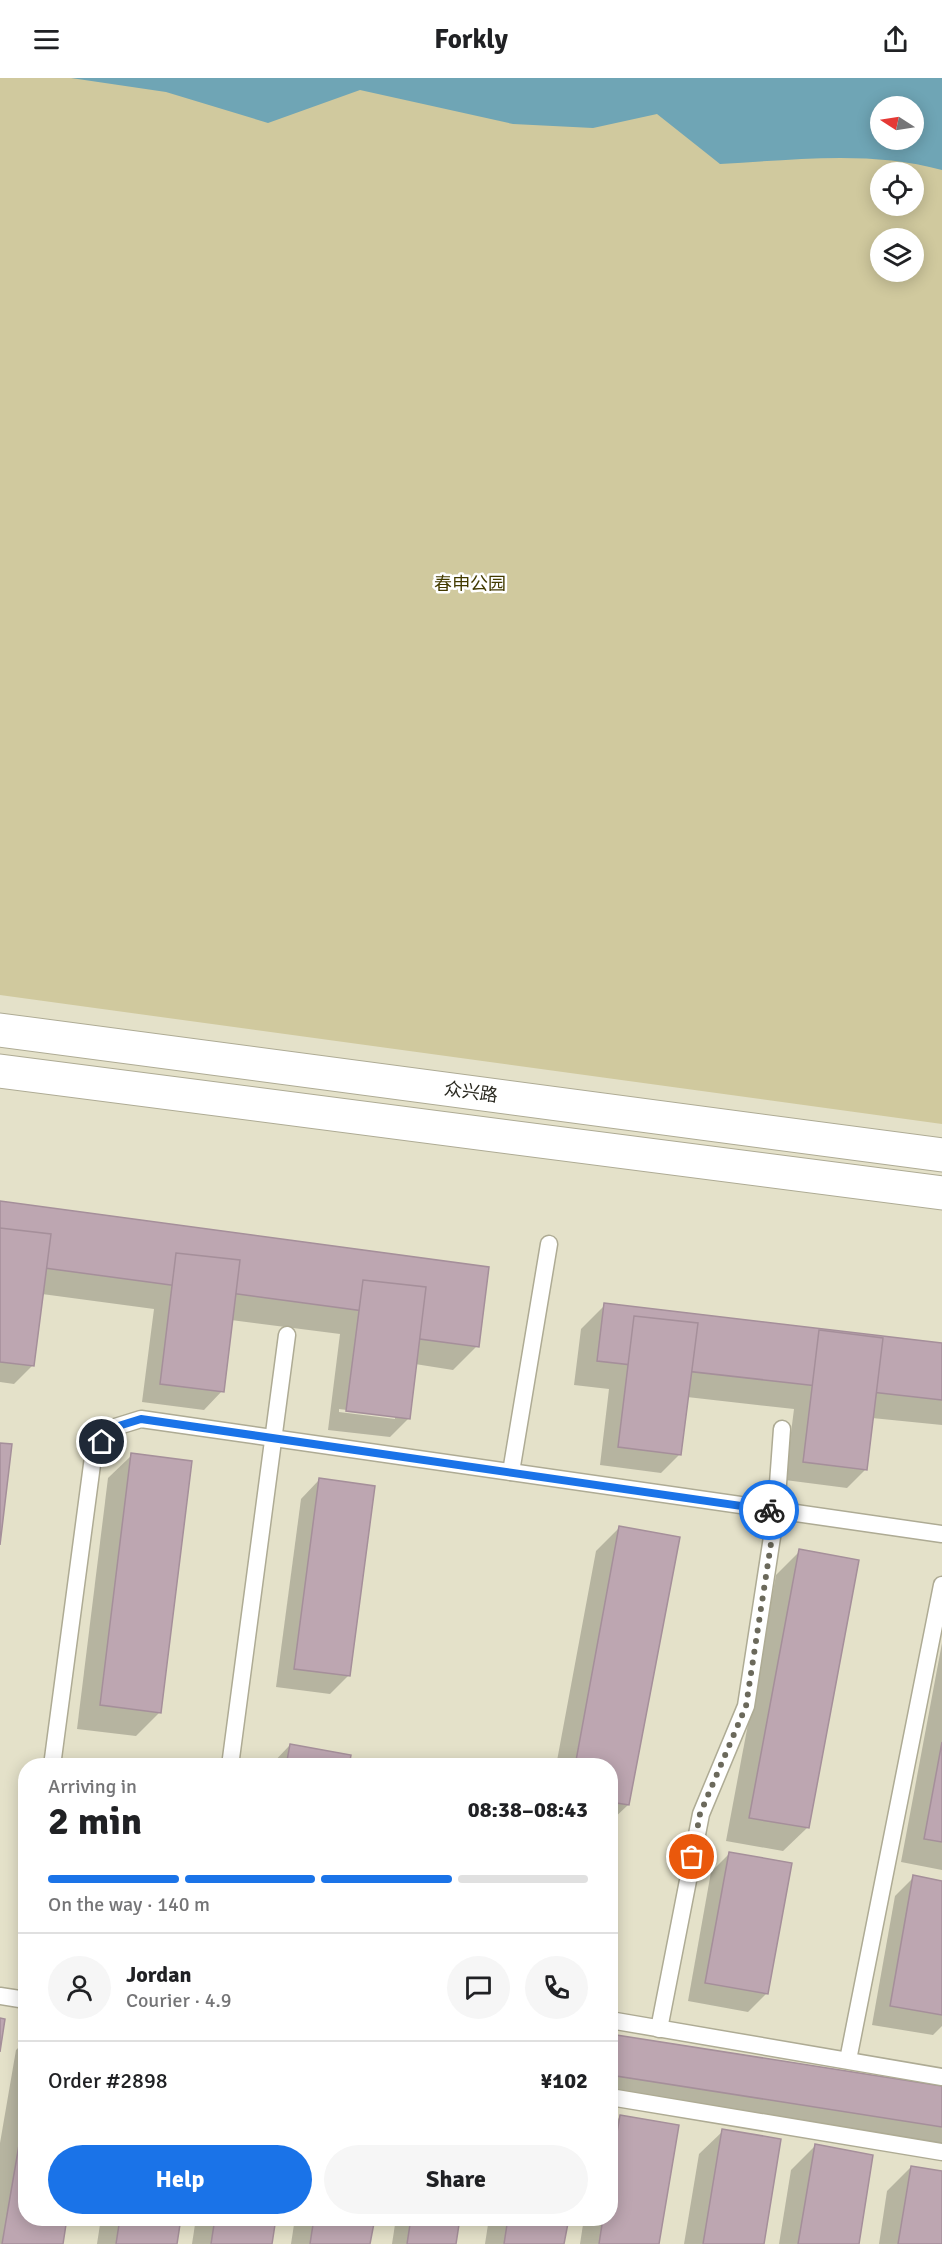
<!DOCTYPE html>
<html lang="en">
<head>
<meta charset="utf-8">
<style>
  :root { --surface:#fff; --page:#f6f6f6; --text:#202124; --muted:#757577; --line:#e0e0e0; --accent:#1a73e8 }
  body { margin:0; font-family:Signika,"Noto Sans SC",sans-serif; background:var(--page); color:var(--text); height:100vh; display:flex; flex-direction:column; font-size:22px; white-space:nowrap }
  * { box-sizing:border-box; margin:0 }
  p { font-size:20px; color:var(--muted) }
  .icon { flex:none; width:33px; height:33px; fill:none; stroke:currentColor; stroke-width:2; stroke-linecap:round; stroke-linejoin:round }
  .map { position:relative; flex:1; overflow:hidden }
  .panel { position:absolute; left:18px; top:1680px; width:600px; height:468px; display:flex; flex-direction:column; background:var(--surface); border-radius:24px; box-shadow:0 3px 15px #0003 }
  .panel>* { flex:none }
  .needle { width:39px; rotate:282deg }
  .buttons { position:absolute; left:870px; top:18px; display:grid; gap:12px }
  .buttons a { display:grid; place-items:center; width:54px; height:54px; border-radius:50%; background:var(--surface); box-shadow:0 3px 15px #0003; font-size:30px }
  .pin { position:absolute; display:grid; place-items:center; width:51px; height:51px; color:#fff; margin:-26px; border:3px solid #fff; border-radius:50%; box-shadow:0 2px 6px #0007 }
  .courier { position:absolute; display:grid; place-items:center; width:60px; height:60px; margin:-30px; border:4px solid #1a73e8; border-radius:50%; background:#fff; color:#222; box-shadow:0 2px 8px #0007 }
  .head em { font-style:normal; font-weight:800 }
  .head div { display:flex; flex-direction:column-reverse }
  .head { display:flex; align-items:center; justify-content:space-between; height:102px; padding:0 30px }
  h1 { font-size:39px; font-weight:800; line-height:45px }
  .bar { display:grid; grid-template-columns:repeat(4,1fr); gap:9px 6px; align-content:center; height:72px; padding:0 30px }
  .bar i { height:8px; border-radius:4px; background:var(--line) }
  .bar .current { background:var(--accent) }
  .bar p { grid-column:span 4 }
  .line { display:flex; align-items:center; gap:15px; padding:0 30px; border-top:2px solid var(--line) }
  .line div { flex:1 }
  .round { display:grid; place-items:center; flex:none; width:63px; height:63px; border-radius:32px; background:var(--page) }
  .action { display:flex; gap:12px; margin-top:auto; padding:12px 30px }
  .action a { flex:1; height:69px; border-radius:36px; background:var(--accent); color:#fff; font-size:24px; font-weight:800; line-height:69px; text-align:center }
  .action a+a { background:var(--page); color:var(--text) }
  header { display:flex; justify-content:space-between; align-items:center; height:78px; padding:0 30px; background:var(--surface); font-size:27px; font-weight:800 }
  .map>svg:first-child { display:block }
</style>
</head>
<body>
<header><svg class="icon" aria-label="menu" viewBox="0 0 24 24"><path d="M4 6h16M4 12h16M4 18h16"/></svg>Forkly<svg class="icon" aria-label="share" viewBox="0 0 24 24"><path d="M12 15V3M7 8l5-5 5 5M5 13v7h14v-7"/></svg></header>
<div class="map">
<svg width="942" height="2166" viewBox="0 0 942 2166">
  <rect width="100%" height="100%" fill="#e4e1c9"/>
  <!-- green -->
  <path fill="#d0c99e" fill-rule="evenodd" d="M 0,0 L 942,0 L 942,1046 L 0,917 ZM 880,28 L 914,28 L 914,62 L 880,62 ZM 880,94 L 914,94 L 914,128 L 880,128 ZM 880,160 L 914,160 L 914,194 L 880,194 Z"/>
  <!-- water -->
  <path fill="#6fa5b5" fill-rule="evenodd" d="M 71,0 L 942,0 L 942,92 C 870,72 794,82 720,86 L 657,36 L 593,50 L 513,46 L 360,12 L 268,45 L 166,14 ZM 880,28 L 914,28 L 914,62 L 880,62 Z"/>
  <!-- shadow -->
  <g fill="#0003" fill-rule="evenodd">
    <path d="M 0,1124 L 477,1268 L 453,1292 L 415,1286 L 409,1340 L 390,1359 L 328,1352 L 340,1256 L 231,1242 L 222,1313 L 204,1332 L 142,1324 L 154,1231 L 42,1216 L 33,1287 L 14,1306 L 0,1304 ZM 339,1331 L 395,1338 L 395,1341 L 339,1334 Z"/>
    <polygon points="605,1227 942,1266 942,1347 872,1340 866,1391 847,1410 785,1402 794,1331 687,1319 680,1376 661,1395 600,1387 609,1311 574,1307 581,1251"/>
    <polygon points="132,1377 160,1634 136,1658 77,1651 108,1400"/>
    <polygon points="319,1402 349,1597 330,1616 276,1609 301,1421"/>
    <polygon points="620,1449 628,1727 610,1744 610,1688 556,1688 596,1473"/>
    <polygon points="800,1473 857,1484 807,1750 783,1773 726,1763 776,1497"/>
    <polygon points="942,1565 942,1792 901,1784"/>
    <polygon points="290,1667 347,1688 270,1688"/>
    <polygon points="729,1776 767,1915 748,1934 688,1923 711,1794"/>
    <polygon points="914,1799 942,1804 942,1948 933,1957 872,1947 895,1818"/>
    <polygon points="610,1957 942,2010 942,2076 610,2024"/>
    <polygon points="26,1962 26,2140 61,2166 0,2166 0,2065 16,1972"/>
    <polygon points="621,2038 658,2166 580,2166 584,2140 610,2140 610,2049"/>
    <polygon points="723,2053 762,2166 684,2166 699,2076"/>
    <polygon points="815,2068 857,2166 779,2166 791,2092"/>
    <polygon points="911,2089 942,2094 942,2166 879,2166 887,2113"/>
    <polygon points="101,2140 179,2140 175,2166 97,2166"/>
    <polygon points="196,2140 274,2140 270,2166 192,2166"/>
    <polygon points="295,2140 373,2140 369,2166 291,2166"/>
    <polygon points="396,2140 459,2140 455,2166 392,2166"/>
    <polygon points="489,2140 567,2140 563,2166 485,2166"/>
  </g>
  <!-- building -->
  <g fill="#bda6b1" stroke="#a58f9a" stroke-width="1.5">
    <polygon points="0,1123 489,1189 479,1269 405,1259 408,1239 0,1184"/>
    <polygon points="0,1150 51,1156 34,1288 0,1284"/>
    <polygon points="176,1175 240,1182 224,1314 160,1306"/>
    <polygon points="363,1202 426,1209 410,1341 346,1333"/>
    <polygon points="604,1225 942,1265 942,1322 597,1283"/>
    <polygon points="634,1238 698,1245 681,1377 618,1369"/>
    <polygon points="819,1252 883,1260 867,1392 803,1384"/>
    <polygon points="0,1365 12,1366 0,1467"/>
    <polygon points="131,1375 192,1383 161,1635 100,1627"/>
    <polygon points="319,1400 375,1408 350,1598 294,1591"/>
    <polygon points="619,1448 680,1459 629,1727 610,1724 610,1688 575,1688"/>
    <polygon points="799,1471 859,1482 809,1750 749,1740"/>
    <polygon points="942,1664 942,1764 924,1761"/>
    <polygon points="290,1666 351,1677 349,1688 286,1688"/>
    <polygon points="729,1774 792,1785 768,1916 705,1905"/>
    <polygon points="913,1797 942,1803 942,1937 890,1928"/>
    <polygon points="0,1940 5,1941 0,1974"/>
    <polygon points="610,1956 942,2008 942,2049 610,1997"/>
    <polygon points="26,2026 26,2140 67,2140 63,2166 2,2166"/>
    <polygon points="620,2037 679,2047 659,2166 599,2166 603,2140 610,2140 610,2095"/>
    <polygon points="722,2051 781,2061 764,2166 703,2166"/>
    <polygon points="815,2066 873,2077 859,2166 798,2166"/>
    <polygon points="911,2088 942,2093 942,2166 898,2166"/>
    <polygon points="120,2140 181,2140 177,2166 116,2166"/>
    <polygon points="215,2140 276,2140 272,2166 211,2166"/>
    <polygon points="314,2140 375,2140 370,2166 310,2166"/>
    <polygon points="411,2140 460,2140 456,2166 407,2166"/>
    <polygon points="508,2140 569,2140 564,2166 504,2166"/>
  </g>
  <g fill="none" stroke-linecap="round" stroke-linejoin="round">
    <!-- lane casing -->
    <g stroke="#aeab94" stroke-width="19">
      <g id="lane">
        <polyline points="511,1394 549,1166"/>
        <polyline points="52,1688 93,1379 112,1350 141,1341 942,1456"/>
        <polyline points="230,1688 287,1257"/>
        <polyline points="0,1918 26,1922"/>
        <polyline points="610,1942 942,1999"/>
        <polyline points="659,1951 701,1736 746,1628 776,1433 782,1351"/>
        <polyline points="848,1982 942,1507"/>
        <polyline points="610,2019 942,2074"/>
      </g>
    </g>
    <!-- secondary casing -->
    <g stroke="#aeab94" stroke-width="35">
      <g id="secondary">
        <polyline points="0,952 942,1077"/>
        <polyline points="0,993 942,1115"/>
      </g>
    </g>
    <!-- lane -->
    <use href="#lane" stroke="#fff" stroke-width="16"/>
    <!-- secondary -->
    <use href="#secondary" stroke="#fff" stroke-width="33"/>
  </g>
  <g fill="none" stroke-linecap="round" stroke-linejoin="round">
    <!-- done -->
    <polyline stroke="#6b695b" stroke-width="6" stroke-dasharray="0 10.8" points="692,1779 700,1736 746,1628 776,1433 769,1432"/>
    <!-- route -->
    <polyline stroke="#1a73e8" stroke-width="8" points="102,1364 112,1350 141,1341 769,1432"/>
  </g>
  <g text-anchor="middle" stroke-width="5" stroke-linejoin="round" paint-order="stroke">
    <!-- park labels -->
    <g font-size="18" fill="#433b00" stroke="#fff">
      <text x="470" y="512">春申公园</text>
    </g>
    <!-- street labels -->
    <g font-size="18" fill="#2a2920" stroke="#fff">
      <text transform="translate(471 1014) rotate(8)" y="6">众兴路</text>
    </g>
  </g>
</svg>
<div class="buttons">
<a><svg class="needle" viewBox="-14 -14 28 28"><path d="M0-13l5 13h-10z" fill="#e53935"/><path d="M0 13l5-13h-10z" fill="#757577"/></svg></a>
<a><svg class="icon" aria-label="locate" viewBox="0 0 24 24"><circle cx="12" cy="12" r="6"/><path d="M12 2v4M12 18v4M2 12h4M18 12h4"/></svg></a>
<a><svg class="icon" aria-label="layers" viewBox="0 0 24 24"><path d="M12 4l9 5-9 5-9-5zM3 14l9 5 9-5"/></svg></a>
</div>
<div class="pin" style="left:692px;top:1779px;background:#ea580c"><svg class="icon" aria-label="bag" viewBox="0 0 24 24"><path d="M5 8h14l-1 12H6zM9 8a3 3 0 0 1 6 0"/></svg></div>
<div class="pin" style="left:102px;top:1364px;background:#1f2937"><svg class="icon" aria-label="home" viewBox="0 0 24 24"><path d="M3 11l9-7 9 7M6 9v11h12V9"/></svg></div>
<div class="courier" style="left:769px;top:1432px"><svg class="icon" aria-label="bike" viewBox="0 0 24 24"><circle cx="6" cy="16" r="4"/><circle cx="18" cy="16" r="4"/><path d="M6 16l4-8h5l3 8M10 8l3 8H6M13 5h3"/></svg></div>
<section class="panel">
<div class="head"><div><h1>2 min</h1><p>Arriving in</p></div><em>08:38–08:43</em></div>
<div class="bar"><i class="current"></i><i class="current"></i><i class="current"></i><i></i><p>On the way · 140 m</p></div>
<div class="line" style="height:108px"><a class="round"><svg class="icon" aria-label="person" viewBox="0 0 24 24"><circle cx="12" cy="8" r="4"/><path d="M4 21q1-7 8-7t8 7"/></svg></a><div><b>Jordan</b><p>Courier · 4.9</p></div><a class="round"><svg class="icon" aria-label="chat" viewBox="0 0 24 24"><path d="M4 5h16v11H9l-5 4z"/></svg></a><a class="round"><svg class="icon" aria-label="phone" viewBox="0 0 24 24"><path d="M5 4h4l2 5-3 2q2 4 5 5l2-3 5 2v4C11 20 4 13 5 4z"/></svg></a></div>
<div class="line" style="height:78px"><div>Order #2898</div><b>¥102</b></div>
<div class="action"><a>Help</a><a>Share</a></div>
</section>
</div>
</body>
</html>
